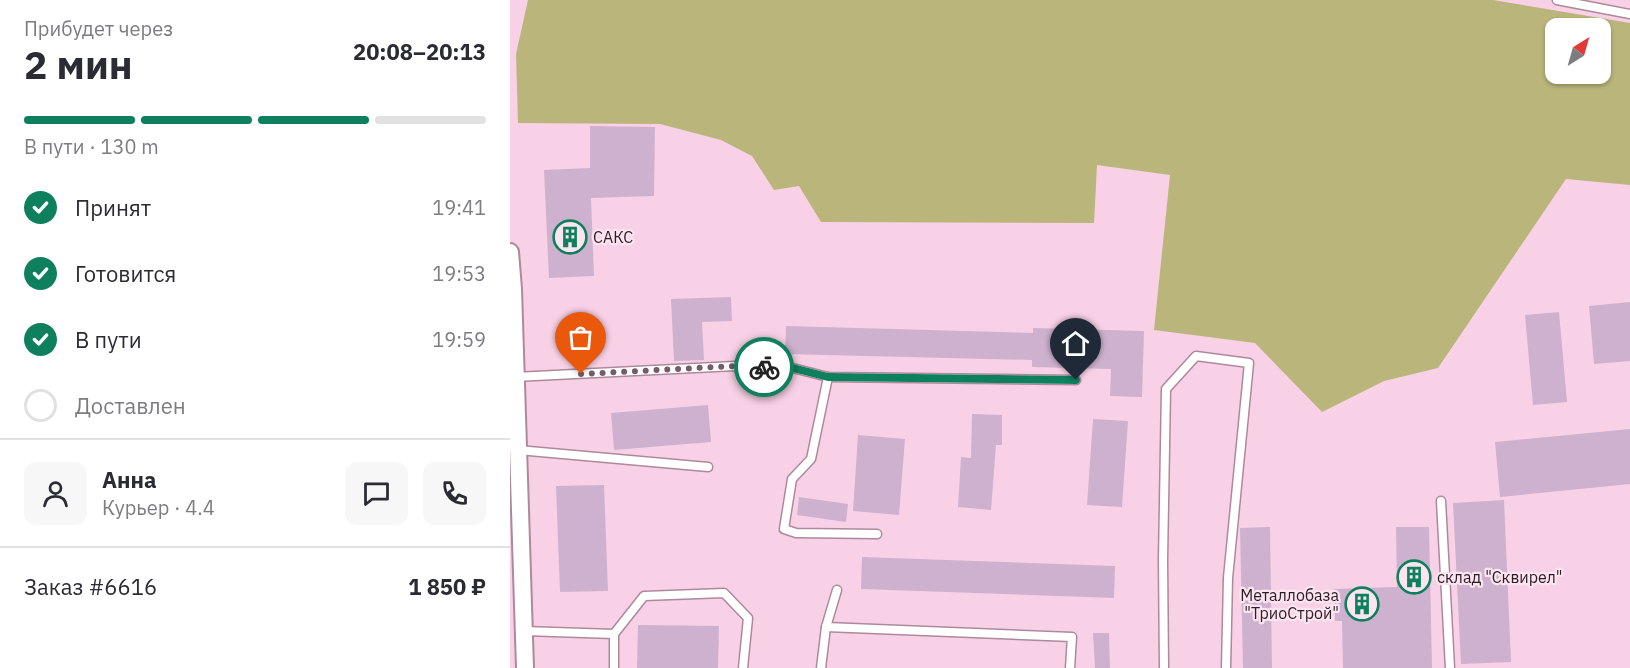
<!DOCTYPE html>
<html lang="ru">
<head>
<meta charset="utf-8">
<style>
  :root { --surface:#fff; --page:#f7f7f7; --text:#2b2b33; --muted:#7c7c81; --line:#e1e1e2; --accent:#0e805d }
  body { margin:0; font-family:"IBM Plex Sans",sans-serif; background:var(--page); color:var(--text); height:100vh; display:flex; flex-direction:column; font-size:22px; white-space:nowrap }
  * { box-sizing:border-box; margin:0 }
  p { font-size:20px; color:var(--muted) }
  .icon { flex:none; width:33px; height:33px; fill:none; stroke:currentColor; stroke-width:2; stroke-linecap:round; stroke-linejoin:round }
  .map { position:relative; flex:1; overflow:hidden }
  .side { display:flex; flex-direction:column; background:var(--surface); width:510px }
  .side>* { flex:none }
  .needle { width:39px; rotate:37deg }
  .tools { position:absolute; left:1035px; top:18px; display:grid; gap:12px }
  .tools a { display:grid; place-items:center; width:66px; height:66px; border-radius:12px; background:var(--surface); box-shadow:0 2px 4px #0004; font-size:30px }
  .pin { position:absolute; display:grid; place-items:center; width:51px; height:51px; color:#fff; margin:-62px -26px; border-radius:50% 50% 50% 0; rotate:-45deg; box-shadow:0 0 6px #0007 }
  .pin .icon { rotate:45deg }
  .courier { position:absolute; display:grid; place-items:center; width:60px; height:60px; margin:-30px; border:4px solid #0e805d; border-radius:50%; background:#fff; color:#222; box-shadow:0 2px 8px #0007 }
  .headline em { font-style:normal; font-weight:700 }
  .headline div { display:flex; flex-direction:column-reverse }
  .headline { display:flex; align-items:center; justify-content:space-between; height:102px; padding:0 24px }
  h1 { font-size:39px; font-weight:700; line-height:45px }
  .bar { display:grid; grid-template-columns:repeat(4,1fr); gap:9px 6px; align-content:center; height:72px; padding:0 24px }
  .bar i { height:8px; border-radius:4px; background:var(--line) }
  .bar .on { background:var(--accent) }
  .bar p { grid-column:span 4 }
  .line { display:flex; align-items:center; gap:15px; padding:0 24px; border-top:2px solid var(--line) }
  .line div { flex:1 }
  .round { display:grid; place-items:center; flex:none; width:63px; height:63px; border-radius:12px; background:var(--page) }
  ol { padding:0 24px; list-style:none }
  li { display:flex; align-items:center; gap:18px; height:66px }
  li p { margin-inline-start:auto }
  li .icon { padding:6px; border-radius:50%; background:var(--accent); color:#fff; stroke-width:4 }
  li:last-child { color:var(--muted) }
  li i { width:33px; height:33px; border:3px solid var(--line); border-radius:50% }
  main { display:flex; flex:1; min-height:0 }
  .map>svg:first-child { display:block }
</style>
</head>
<body>
<main>
<section class="side">
<div class="headline"><div><h1>2 мин</h1><p>Прибудет через</p></div><em>20:08–20:13</em></div>
<div class="bar"><i class="on"></i><i class="on"></i><i class="on"></i><i></i><p>В пути · 130 m</p></div>
<ol>
<li><svg class="icon" aria-label="check" viewBox="0 0 24 24"><path d="M5 12l5 5 9-10"/></svg>Принят<p>19:41</p></li>
<li><svg class="icon" aria-label="check" viewBox="0 0 24 24"><path d="M5 12l5 5 9-10"/></svg>Готовится<p>19:53</p></li>
<li><svg class="icon" aria-label="check" viewBox="0 0 24 24"><path d="M5 12l5 5 9-10"/></svg>В пути<p>19:59</p></li>
<li><i></i>Доставлен</li>
</ol>
<div class="line" style="height:108px"><a class="round"><svg class="icon" aria-label="person" viewBox="0 0 24 24"><circle cx="12" cy="8" r="4"/><path d="M4 21q1-7 8-7t8 7"/></svg></a><div><b>Анна</b><p>Курьер · 4.4</p></div><a class="round"><svg class="icon" aria-label="chat" viewBox="0 0 24 24"><path d="M4 5h16v11H9l-5 4z"/></svg></a><a class="round"><svg class="icon" aria-label="phone" viewBox="0 0 24 24"><path d="M5 4h4l2 5-3 2q2 4 5 5l2-3 5 2v4C11 20 4 13 5 4z"/></svg></a></div>
<div class="line" style="height:78px"><div>Заказ #6616</div><b>1 850 ₽</b></div>
</section>
<div class="map">
<svg width="1120" height="668" viewBox="0 0 1120 668">
  <rect width="100%" height="100%" fill="#f9d1e6"/>
  <!-- green -->
  <path fill="#b9b57b" fill-rule="evenodd" d="M 18,0 L 983,0 L 1120,23 L 1120,185 L 1056,179 L 928,368 L 874,381 L 812,412 L 745,343 L 644,330 L 660,175 L 587,165 L 584,223 L 311,222 L 289,186 L 264,190 L 242,156 L 211,140 L 150,124 L 8,123 L 6,54 ZM 1046,28 L 1090,28 L 1090,74 L 1046,74 Z"/>
  <!-- building -->
  <g fill="#ceb1ce">
    <polygon points="80,126 145,127 144,196 81,198 84,276 39,278 34,170 80,168"/>
    <polygon points="221,297 222,321 192,322 194,360 164,361 161,299"/>
    <polygon points="1120,302 1120,361 1084,364 1079,306"/>
    <polygon points="1049,312 1057,402 1023,405 1015,315"/>
    <polygon points="78,320 78,342 64,343 63,321"/>
    <polygon points="276,326 523,333 523,328 634,331 632,397 600,396 601,369 522,367 522,360 275,354"/>
    <polygon points="198,405 201,442 104,450 101,413"/>
    <polygon points="462,414 492,415 492,445 486,445 481,510 448,507 451,457 461,458"/>
    <polygon points="583,419 618,421 612,507 577,505"/>
    <polygon points="1120,429 1120,484 990,497 985,442"/>
    <polygon points="348,435 395,439 389,515 343,511"/>
    <polygon points="94,485 98,591 50,592 46,486"/>
    <polygon points="289,497 338,504 336,522 287,515"/>
    <polygon points="994,500 1001,662 951,664 943,503"/>
    <polygon points="760,527 762,668 733,668 730,528"/>
    <polygon points="886,527 919,527 922,668 833,668 832,621 825,621 824,589 887,587"/>
    <polygon points="352,557 605,566 604,598 351,589"/>
    <polygon points="128,625 209,626 208,668 127,668"/>
    <polygon points="583,633 599,633 600,668 585,668"/>
  </g>
  <g fill="none" stroke-linecap="round" stroke-linejoin="round">
    <!-- service casing -->
    <g stroke="#ad899c" stroke-width="11">
      <g id="service">
        <polyline points="1047,0 1120,14"/>
        <polyline points="5,377 225,366 279,367 318,377 566,380"/>
        <polyline points="318,377 301,459 282,479 274,529 286,533 367,534"/>
        <polyline points="8,450 198,467"/>
        <polyline points="931,501 940,668"/>
        <polyline points="316,627 562,637 560,668"/>
        <polyline points="14,631 104,634 134,596 214,593 238,618 233,668"/>
        <polyline points="104,668 104,634"/>
        <polyline points="311,668 316,627 327,590"/>
        <polyline points="654,668 653,560 656,389 686,356 739,363 718,578 716,668"/>
      </g>
    </g>
    <!-- minor casing -->
    <g stroke="#ad899c" stroke-width="20">
      <polyline id="minor" points="0,252 3,289 15,668"/>
    </g>
    <!-- service -->
    <use href="#service" stroke="#fff" stroke-width="8"/>
    <!-- minor -->
    <use href="#minor" stroke="#fff" stroke-width="16"/>
  </g>
  <g fill="none" stroke-linecap="round" stroke-linejoin="round">
    <!-- done -->
    <polyline stroke="#745c69" stroke-width="6" stroke-dasharray="0 10.8" points="71,374 225,366 254,367"/>
    <!-- route -->
    <polyline stroke="#0e805d" stroke-width="8" points="254,367 279,367 318,377 566,380"/>
  </g>
  <!-- icons -->
  <defs>
    <g id="building-ring" transform="scale(1.725)"><circle r="9.5" fill="#fce4f0" stroke="#0e805d" stroke-width="1.5"/><path d="M-4-6H4V6H1V3H-1V6H-4ZM-2.5-4.3h1.7v1.8h-1.7ZM.8-4.3h1.7v1.8H.8ZM-2.5-1h1.7V.8h-1.7ZM.8-1h1.7V.8H.8Z" fill="#0e805d"/></g>
  </defs>
  <g fill-rule="evenodd">
    <use href="#building-ring" x="60" y="237"/>
    <use href="#building-ring" x="904" y="577"/>
    <use href="#building-ring" x="852" y="604"/>
  </g>
  <g text-anchor="middle" stroke-width="4.5" stroke-linejoin="round" paint-order="stroke">
    <!-- poi labels -->
    <g font-size="16" fill="#2c1d25" stroke="#fce4f0" text-anchor="start">
      <text x="83" y="243">САКС</text>
      <text x="927" y="583">склад "Сквирел"</text>
      <text x="829" y="601" text-anchor="end">Металлобаза<tspan x="829" dy="18">"ТриоСтрой"</tspan></text>
    </g>
  </g>
</svg>
<div class="tools">
<a><svg class="needle" viewBox="-14 -14 28 28"><path d="M0-13l5 13h-10z" fill="#e53935"/><path d="M0 13l5-13h-10z" fill="#7c7c81"/></svg></a>
</div>
<div class="pin" style="left:71px;top:374px;background:#ea580c"><svg class="icon" aria-label="bag" viewBox="0 0 24 24"><path d="M5 8h14l-1 12H6zM9 8a3 3 0 0 1 6 0"/></svg></div>
<div class="pin" style="left:566px;top:380px;background:#1f2937"><svg class="icon" aria-label="home" viewBox="0 0 24 24"><path d="M3 11l9-7 9 7M6 9v11h12V9"/></svg></div>
<div class="courier" style="left:254px;top:367px"><svg class="icon" aria-label="bike" viewBox="0 0 24 24"><circle cx="6" cy="16" r="4"/><circle cx="18" cy="16" r="4"/><path d="M6 16l4-8h5l3 8M10 8l3 8H6M13 5h3"/></svg></div>
</div>
</main>
</body>
</html>
